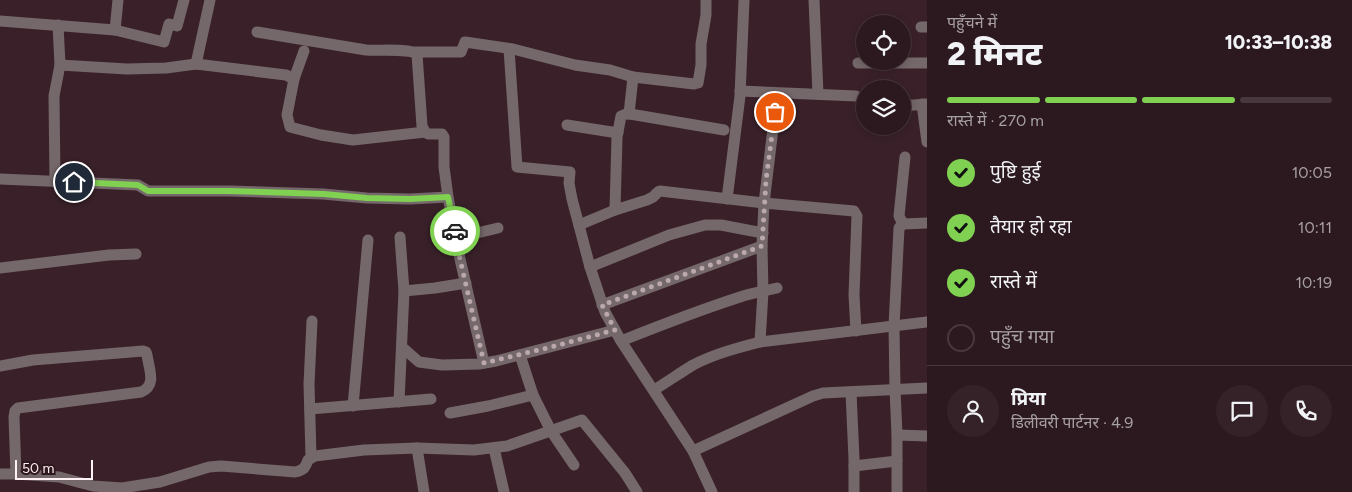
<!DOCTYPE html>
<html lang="hi">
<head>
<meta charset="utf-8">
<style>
  :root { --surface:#2c191f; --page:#342228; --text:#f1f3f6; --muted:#a6a0a4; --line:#48383d; --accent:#80d051 }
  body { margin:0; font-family:Figtree,"Noto Sans Devanagari",sans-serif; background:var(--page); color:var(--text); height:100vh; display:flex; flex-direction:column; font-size:19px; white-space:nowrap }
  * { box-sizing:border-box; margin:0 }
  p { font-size:16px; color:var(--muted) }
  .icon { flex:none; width:28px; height:28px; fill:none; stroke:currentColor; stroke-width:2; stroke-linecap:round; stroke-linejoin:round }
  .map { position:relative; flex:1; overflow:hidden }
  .sheet { display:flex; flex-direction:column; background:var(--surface); width:425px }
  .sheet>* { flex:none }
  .fabs { position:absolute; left:856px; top:15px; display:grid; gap:10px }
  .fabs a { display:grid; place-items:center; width:55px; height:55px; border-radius:50%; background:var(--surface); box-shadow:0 2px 8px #0003,0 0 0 1px var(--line); font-size:25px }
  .scale { position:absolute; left:15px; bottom:12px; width:78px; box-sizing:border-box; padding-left:5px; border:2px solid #fff1f5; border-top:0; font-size:14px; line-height:18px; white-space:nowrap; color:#fff1f5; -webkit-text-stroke:4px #30181f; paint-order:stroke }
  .pin { position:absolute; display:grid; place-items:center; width:42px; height:42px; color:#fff; margin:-21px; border:2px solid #fff; border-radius:50%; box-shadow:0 1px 5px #0007 }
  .courier { position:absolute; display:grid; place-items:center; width:50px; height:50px; margin:-25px; border:4px solid #80d051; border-radius:50%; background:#fff; color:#222; box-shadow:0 1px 6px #0007 }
  .overview em { font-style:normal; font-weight:800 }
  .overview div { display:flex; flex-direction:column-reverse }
  .overview { display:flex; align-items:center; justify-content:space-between; height:85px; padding:0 20px }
  h1 { font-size:32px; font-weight:800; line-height:38px }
  .bar { display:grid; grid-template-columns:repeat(4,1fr); gap:8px 5px; align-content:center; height:60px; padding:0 20px }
  .bar i { height:6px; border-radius:4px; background:var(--line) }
  .bar .active { background:var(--accent) }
  .bar p { grid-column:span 4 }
  .line { display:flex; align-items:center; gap:12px; padding:0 20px; border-top:1px solid var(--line) }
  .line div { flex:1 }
  .round { display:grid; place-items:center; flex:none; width:52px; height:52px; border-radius:26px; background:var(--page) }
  ol { padding:0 20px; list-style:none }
  li { display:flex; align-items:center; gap:15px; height:55px }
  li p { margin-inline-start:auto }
  li .icon { padding:5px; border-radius:50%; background:var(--accent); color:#111; stroke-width:4 }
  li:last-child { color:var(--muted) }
  li i { width:28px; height:28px; border:2px solid var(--line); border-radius:50% }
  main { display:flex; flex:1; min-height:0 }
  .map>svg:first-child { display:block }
</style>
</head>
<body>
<main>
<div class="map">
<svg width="927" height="492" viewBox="0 0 927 492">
  <rect width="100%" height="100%" fill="#3a2129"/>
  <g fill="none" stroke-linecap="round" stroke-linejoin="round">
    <!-- street -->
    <g stroke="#75686b" stroke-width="11">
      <polyline points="814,0 818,94"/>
      <polyline points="0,21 115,30 164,42 169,24 177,26 184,0"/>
      <polyline points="921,27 927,27"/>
      <polyline points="115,30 118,0"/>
      <path d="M 257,32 L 366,50 C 379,51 409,48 417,54 L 422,126 L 425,132 L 428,134 L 442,134 L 444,137 L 444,167 L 448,197 L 460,259 L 484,363"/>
      <polyline points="509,49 517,167 570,172 569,183 572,199 590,267 605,312 621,341 693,451 712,492"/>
      <polyline points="304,51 294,79 287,115 290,127 321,135 353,140 425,132"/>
      <polyline points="415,52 461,52 465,42 513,49 575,65 610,70 633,77 694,84 698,83 701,65 701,44 706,15 706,0"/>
      <polyline points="858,63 927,63"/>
      <polyline points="196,64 210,0"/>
      <polyline points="60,65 127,69 166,68 196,64 286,75 294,79"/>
      <polyline points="740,91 856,96"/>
      <polyline points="922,104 927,142"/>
      <polyline points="902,106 927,104"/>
      <polyline points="629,114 633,77"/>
      <polyline points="567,125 618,133"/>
      <polyline points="0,179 138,185 148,191 229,191 323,194 367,198 410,199 448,197"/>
      <polyline points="55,181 54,96 60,65 58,25"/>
      <polyline points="727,199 740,96 744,0"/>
      <polyline points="615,210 617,137 621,116 626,114 630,114 724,130"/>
      <polyline points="903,224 899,216 905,157"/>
      <polyline points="579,225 615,210 647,200 653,197 658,192 660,191 764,203 854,211 857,216 854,295 856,331"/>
      <polyline points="456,238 498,228"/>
      <polyline points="590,267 669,235 705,225 721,225 763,233"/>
      <polyline points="0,268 109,255 136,254"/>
      <polyline points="404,291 435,288 466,283"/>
      <polyline points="602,305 762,246"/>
      <path d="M 621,341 C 661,325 700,310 740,297 C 753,293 765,291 777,288"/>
      <polyline points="760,342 763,292 762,246 764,203 775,112"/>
      <polyline points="402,347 419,362 442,365 479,364 496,361 615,330"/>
      <polyline points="520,355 533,395 551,431 574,465"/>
      <path d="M 0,366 L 33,360 L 143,351 L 146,352 L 147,355 C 149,369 157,386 141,392 L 18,408 L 15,411 L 14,417 L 16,474"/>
      <path d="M 654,390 C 667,382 680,373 693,365 C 714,354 737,348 760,342 L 927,322"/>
      <polyline points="851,392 854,459 854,492"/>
      <polyline points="399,402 404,291 400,237"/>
      <polyline points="353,406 368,240"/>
      <polyline points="310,409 431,399"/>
      <polyline points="450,413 488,406 533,395"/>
      <polyline points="897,435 927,436"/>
      <polyline points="417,448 424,492"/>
      <polyline points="494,448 504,492"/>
      <polyline points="693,451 813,396 823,393 927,388"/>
      <polyline points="311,457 309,384 312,321"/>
      <polyline points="854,466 897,461"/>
      <path d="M 0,474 L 16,474 L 59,477 L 93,486 L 122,488 L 160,482 L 209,467 L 221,466 L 295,472 C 304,470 305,468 308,460 L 315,456 L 364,450 L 417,448 L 474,450 L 507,446 L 582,420 L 625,473 L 637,492"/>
      <polyline points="897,492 897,435 895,389 894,326 899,228 903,224 927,223"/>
    </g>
  </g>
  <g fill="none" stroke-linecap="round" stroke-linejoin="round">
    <!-- done -->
    <polyline stroke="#baa8ae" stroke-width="5" stroke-dasharray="0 9" points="455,231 460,259 484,363 547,348 615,330 602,305 762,246 766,180 775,112"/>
    <!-- route -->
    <polyline stroke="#80d051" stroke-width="6" points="74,182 138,185 148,191 229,191 324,194 367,198 410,199 448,197 455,231"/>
  </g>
</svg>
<div class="fabs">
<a><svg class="icon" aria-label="locate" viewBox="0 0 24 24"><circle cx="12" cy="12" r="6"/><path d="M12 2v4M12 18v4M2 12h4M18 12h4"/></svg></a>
<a><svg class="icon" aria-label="layers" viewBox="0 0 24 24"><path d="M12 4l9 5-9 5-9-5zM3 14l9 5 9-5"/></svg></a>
</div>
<div class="scale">50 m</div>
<div class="pin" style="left:775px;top:112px;background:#ea580c"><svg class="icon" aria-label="bag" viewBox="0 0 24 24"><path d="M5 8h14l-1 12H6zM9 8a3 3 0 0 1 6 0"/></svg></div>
<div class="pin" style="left:74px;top:182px;background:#1f2937"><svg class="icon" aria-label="home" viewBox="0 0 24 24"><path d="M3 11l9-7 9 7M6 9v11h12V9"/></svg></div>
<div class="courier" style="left:455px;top:231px"><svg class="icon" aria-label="car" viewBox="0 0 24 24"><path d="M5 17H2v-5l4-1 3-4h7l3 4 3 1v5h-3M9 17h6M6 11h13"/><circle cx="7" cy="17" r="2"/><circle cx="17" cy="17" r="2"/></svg></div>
</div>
<section class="sheet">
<div class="overview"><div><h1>2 मिनट</h1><p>पहुँचने में</p></div><em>10:33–10:38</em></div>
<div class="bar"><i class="active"></i><i class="active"></i><i class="active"></i><i></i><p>रास्ते में · 270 m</p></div>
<ol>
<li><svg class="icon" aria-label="check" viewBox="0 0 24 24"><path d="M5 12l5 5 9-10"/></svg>पुष्टि हुई<p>10:05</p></li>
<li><svg class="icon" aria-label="check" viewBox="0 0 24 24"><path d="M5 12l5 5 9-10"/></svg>तैयार हो रहा<p>10:11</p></li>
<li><svg class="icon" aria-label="check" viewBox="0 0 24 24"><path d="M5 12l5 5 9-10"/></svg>रास्ते में<p>10:19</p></li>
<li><i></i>पहुँच गया</li>
</ol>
<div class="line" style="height:90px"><a class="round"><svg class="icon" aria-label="person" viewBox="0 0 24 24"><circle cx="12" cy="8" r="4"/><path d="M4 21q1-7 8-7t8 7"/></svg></a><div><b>प्रिया</b><p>डिलीवरी पार्टनर · 4.9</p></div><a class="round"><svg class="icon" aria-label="chat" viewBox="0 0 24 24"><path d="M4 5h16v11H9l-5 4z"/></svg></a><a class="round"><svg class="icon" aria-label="phone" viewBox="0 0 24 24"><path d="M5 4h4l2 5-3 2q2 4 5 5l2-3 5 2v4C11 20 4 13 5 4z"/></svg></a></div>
</section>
</main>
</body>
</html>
